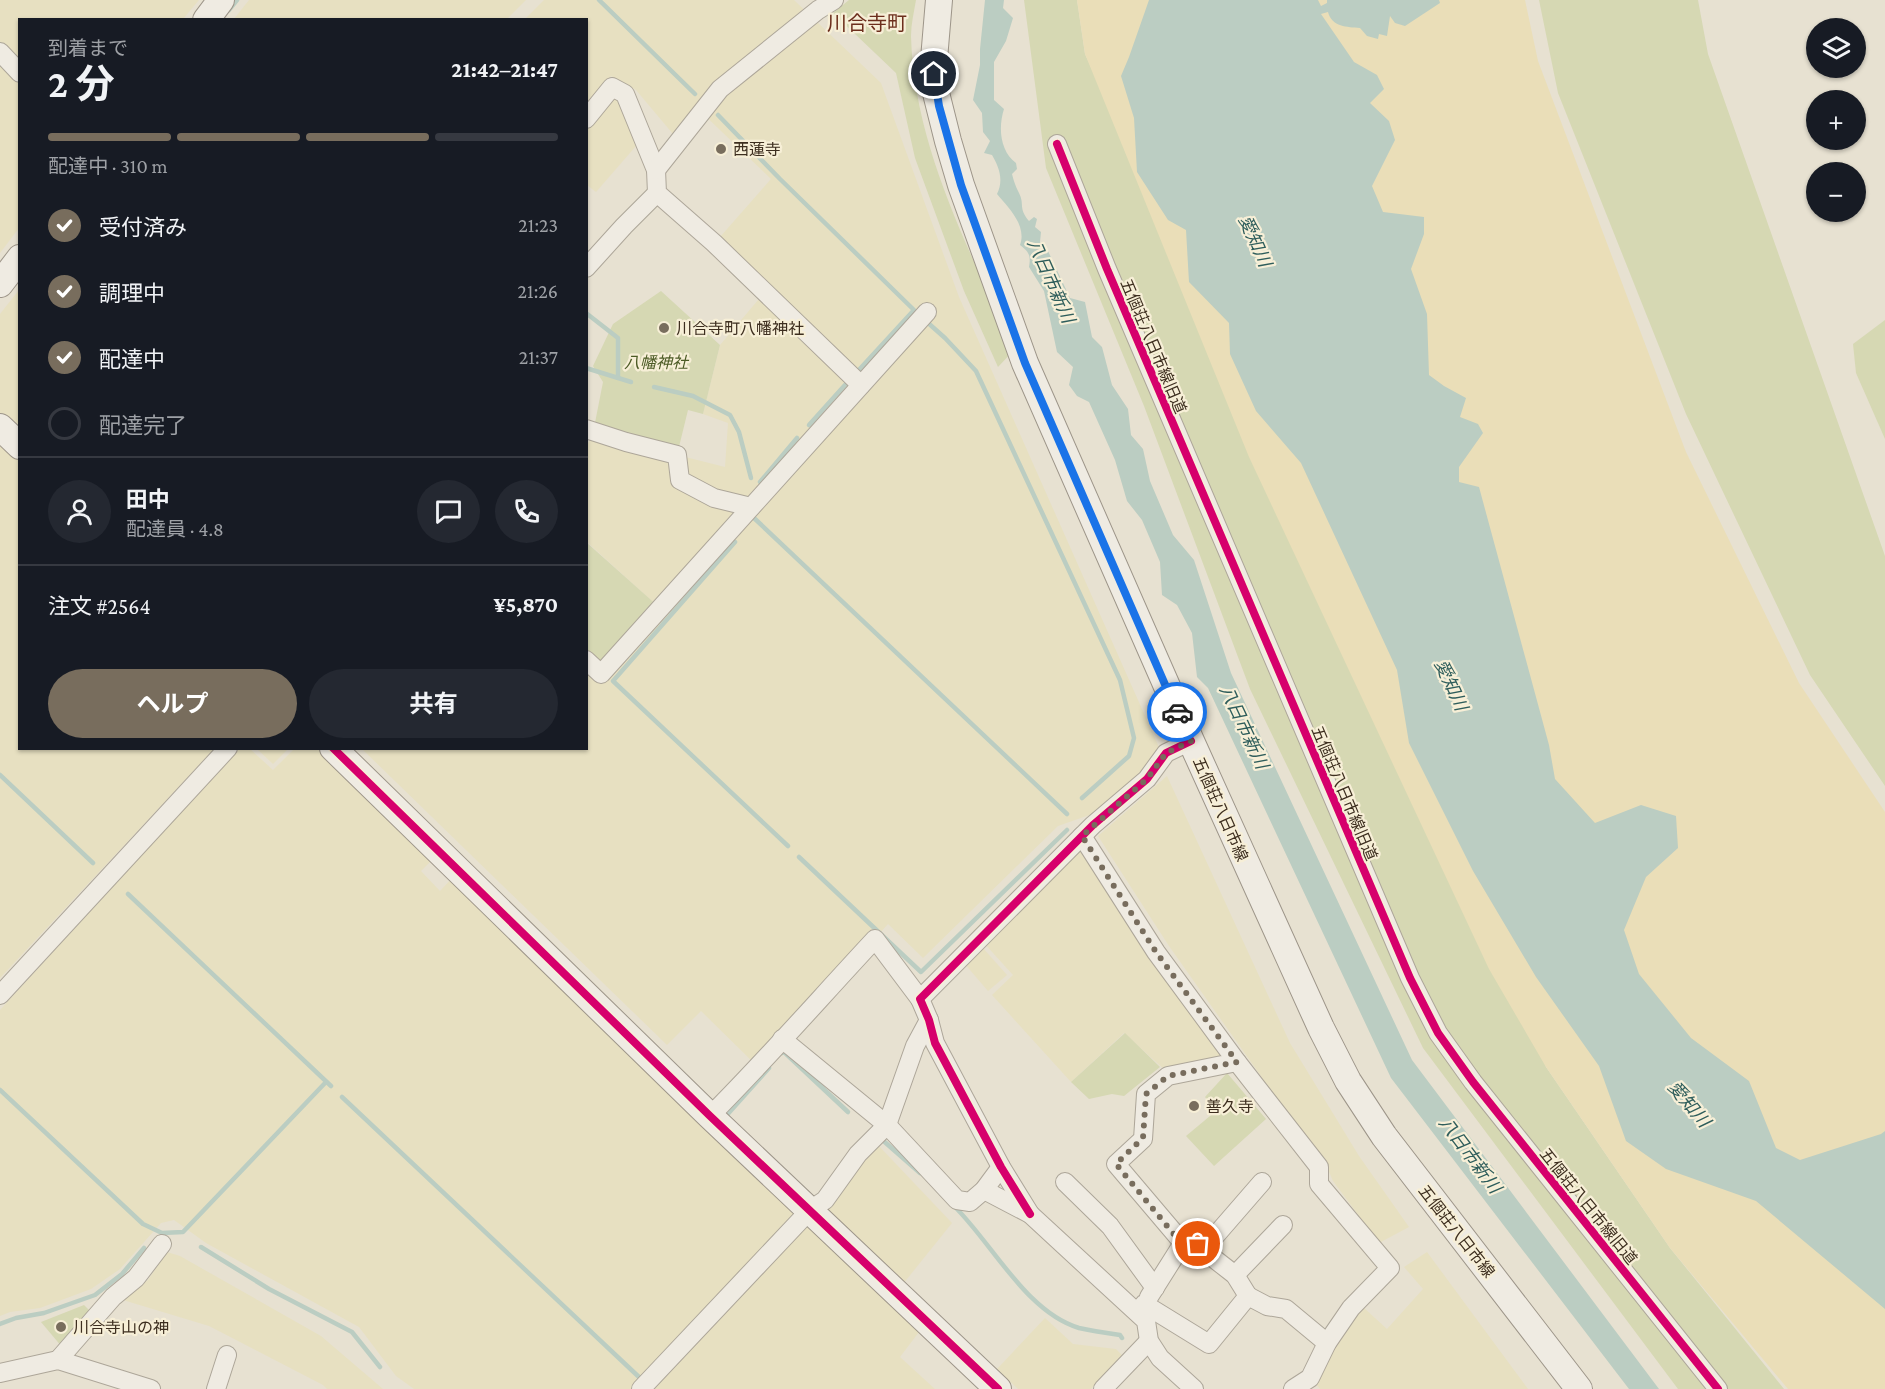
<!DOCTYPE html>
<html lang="ja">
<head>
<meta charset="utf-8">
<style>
  :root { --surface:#171b24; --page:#242831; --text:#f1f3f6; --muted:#9ea1a6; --line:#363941; --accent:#786d5d }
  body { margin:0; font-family:"Crimson Pro","Noto Sans JP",serif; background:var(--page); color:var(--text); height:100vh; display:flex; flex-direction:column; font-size:22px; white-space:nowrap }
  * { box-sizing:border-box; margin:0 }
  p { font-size:20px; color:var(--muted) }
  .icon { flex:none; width:33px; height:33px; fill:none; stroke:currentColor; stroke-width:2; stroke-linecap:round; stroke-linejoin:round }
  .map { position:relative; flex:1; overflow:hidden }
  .side { position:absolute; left:18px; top:18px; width:570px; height:732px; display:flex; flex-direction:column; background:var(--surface); border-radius:0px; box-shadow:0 2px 4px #0004 }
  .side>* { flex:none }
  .controls { position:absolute; left:1806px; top:18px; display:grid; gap:12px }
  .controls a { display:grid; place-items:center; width:60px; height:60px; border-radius:50%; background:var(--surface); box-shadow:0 2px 4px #0004; font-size:30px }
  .pin { position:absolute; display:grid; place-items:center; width:51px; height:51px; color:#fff; margin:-26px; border:3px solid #fff; border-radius:50%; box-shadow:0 2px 6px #0007 }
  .courier { position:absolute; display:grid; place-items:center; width:60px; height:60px; margin:-30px; border:4px solid #1a73e8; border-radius:50%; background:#fff; color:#222; box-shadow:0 2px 8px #0007 }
  .headline em { font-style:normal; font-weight:700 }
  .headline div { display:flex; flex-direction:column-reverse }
  .headline { display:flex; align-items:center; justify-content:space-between; height:102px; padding:0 30px }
  h1 { font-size:39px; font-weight:700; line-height:45px }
  .bar { display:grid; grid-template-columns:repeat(4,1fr); gap:9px 6px; align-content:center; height:72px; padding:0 30px }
  .bar i { height:8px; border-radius:4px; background:var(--line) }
  .bar .active { background:var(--accent) }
  .bar p { grid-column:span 4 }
  .line { display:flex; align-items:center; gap:15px; padding:0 30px; border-top:2px solid var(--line) }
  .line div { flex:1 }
  .round { display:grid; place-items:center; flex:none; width:63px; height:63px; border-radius:32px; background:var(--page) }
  ol { padding:0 30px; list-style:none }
  li { display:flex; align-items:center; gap:18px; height:66px }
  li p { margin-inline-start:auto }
  li .icon { padding:6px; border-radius:50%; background:var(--accent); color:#fff; stroke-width:4 }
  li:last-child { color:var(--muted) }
  li i { width:33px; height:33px; border:3px solid var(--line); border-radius:50% }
  .button { display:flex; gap:12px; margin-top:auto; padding:12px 30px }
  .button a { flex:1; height:69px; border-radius:36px; background:var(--accent); color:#fff; font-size:24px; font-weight:700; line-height:69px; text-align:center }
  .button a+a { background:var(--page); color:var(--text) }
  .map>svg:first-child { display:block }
</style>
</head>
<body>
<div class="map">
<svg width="1885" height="1389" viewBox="0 0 1885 1389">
  <rect width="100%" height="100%" fill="#e7e1d1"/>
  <!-- farmland -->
  <g fill="#e7e0c1">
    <polygon points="0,0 199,0 183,19 20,20 19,63 0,42"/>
    <polygon points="249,0 526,0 507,19 234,19"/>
    <polygon points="544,0 794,0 881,83 959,297 1162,754 1095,813 1058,826 923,958 888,924 759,1068 701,1011 667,1045 362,749 586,748 587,668 603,683 664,612 587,542 587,444 592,438 626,442 725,467 728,423 703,414 720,345 770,286 720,237 771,179 695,106 673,134 636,90 611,76 587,107 586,20 525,19"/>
    <polygon points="0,62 20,84 19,228 0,253"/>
    <polygon points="611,97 622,100 636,146 596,192 587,185 586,128"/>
    <polygon points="19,290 20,748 214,749 0,978 0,314"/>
    <polygon points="239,749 250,749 273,770 294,749 318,749 434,858 421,871 440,891 454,876 919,1332 900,1357 935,1389 414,1389 396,1376 359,1327 206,1243 174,1220 161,1223 120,1269 91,1289 40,1308 10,1312 0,1316 0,1010"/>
    <polygon points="257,749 288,749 273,764"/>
    <polygon points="1167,776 1290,1043 1359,1156 1409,1227 1379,1243 1333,1181 1326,1165 1270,1089 1169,946 1098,836"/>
    <polygon points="1071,834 1224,1057 1166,1071 1124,1033 1071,1082 992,995 1013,975 973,931"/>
    <polygon points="982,947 1007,975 988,991 964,963"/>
    <polygon points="877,1144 952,1223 903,1284 826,1208"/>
    <polygon points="167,1252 180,1256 321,1336 383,1389 327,1389 323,1385 209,1326 123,1300 148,1280"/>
    <polygon points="1427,1252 1528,1389 1320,1389 1316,1384 1333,1347 1363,1307 1387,1329 1423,1289 1404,1267"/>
    <polygon points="1045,1318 1073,1344 1116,1349 1122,1355 1091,1389 1018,1389 997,1369"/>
  </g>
  <!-- green -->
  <g fill="#d6d8b3">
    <path d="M 849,0 L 916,0 C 914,12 911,24 911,36 C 914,148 970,250 1014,350 L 998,367 L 964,291 L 915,158 L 896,73 L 833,13 Z"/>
    <polygon points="1024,0 1077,0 1085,54 1546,1067 1670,1248 1784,1389 1678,1389 1423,1048 1250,689 1144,406 1046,168"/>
    <polygon points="1539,0 1698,0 1708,54 1885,556 1885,786 1810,675 1686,414 1558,93"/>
    <polygon points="661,291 720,345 703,414 688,410 677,455 592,438 603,382 593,366 613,324"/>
    <polygon points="1885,320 1885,439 1856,373 1853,344"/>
    <polygon points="586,542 660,608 601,674 587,660"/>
    <polygon points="1125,1033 1160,1067 1124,1096 1112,1094 1089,1099 1071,1082"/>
    <polygon points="1227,1073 1266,1119 1214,1166 1186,1136 1216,1111 1205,1097"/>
    <polygon points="84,1305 91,1312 62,1347 41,1322"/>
  </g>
  <!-- sand -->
  <polygon fill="#eadeb8" points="1077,0 1525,0 1538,61 1686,452 1799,683 1885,812 1885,1389 1788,1389 1670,1248 1546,1067 1489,969 1249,457 1085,54"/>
  <!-- water -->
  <g fill="#bbcdc2">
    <path d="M 985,0 L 1004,0 L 1003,8 L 1013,18 L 1006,41 L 994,62 L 994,100 L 1004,109 C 998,128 1000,151 1016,163 L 1017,169 L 1012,174 C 1014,182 1016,187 1019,193 C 1025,205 1018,208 1029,221 L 1034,217 L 1037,219 L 1035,227 L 1041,232 L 1040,242 L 1048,251 L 1070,298 L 1085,302 L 1092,337 L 1102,347 L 1112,385 L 1128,409 L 1131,435 L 1143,449 L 1150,481 L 1173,535 L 1194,560 L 1231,673 L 1412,1060 L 1659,1389 L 1629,1389 L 1391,1078 L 1208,688 L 1197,677 L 1192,633 L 1177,605 L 1162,595 L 1160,562 L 1142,520 L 1127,501 L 1115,460 L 1089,402 L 1077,396 L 1069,385 L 1073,367 L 1057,352 L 1044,291 L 1029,267 C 1031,255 1029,252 1020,245 C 1027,226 1009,208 997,194 C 1004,180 999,167 992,155 L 984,153 L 990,141 L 983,132 L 982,113 L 973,100 L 980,65 L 980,49 Z"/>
    <path d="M 1149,0 L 1318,0 L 1321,6 L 1327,3 L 1327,0 L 1439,0 L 1440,3 L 1405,26 L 1395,23 L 1390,16 L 1387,36 L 1379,34 L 1378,39 L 1367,36 L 1360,28 C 1347,27 1332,27 1328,12 L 1321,14 L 1354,62 L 1377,75 L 1384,89 L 1370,103 L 1389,121 L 1395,140 L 1372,186 L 1383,212 L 1424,217 L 1424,234 L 1411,269 L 1427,314 L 1429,375 L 1444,386 L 1466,398 L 1460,417 L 1478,424 L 1483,433 L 1459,467 L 1459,482 L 1479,487 L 1549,745 L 1555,779 L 1595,823 L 1641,805 L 1676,816 L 1678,848 L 1646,877 L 1624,930 L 1639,974 L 1691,1038 L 1749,1081 L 1776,1148 L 1800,1160 L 1881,1134 L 1885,1131 L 1885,1309 L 1756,1201 L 1666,1169 L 1626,1141 L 1599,1066 L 1536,977 L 1473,871 L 1409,743 L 1397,670 L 1301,463 L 1256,411 L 1230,354 L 1229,323 L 1189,282 L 1186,230 L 1168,220 L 1137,172 L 1134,118 L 1121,76 L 1129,57 Z"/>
  </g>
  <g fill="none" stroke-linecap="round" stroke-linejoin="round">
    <!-- stream -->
    <g stroke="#bbcdc2" stroke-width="4.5">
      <polyline points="599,0 695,94"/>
      <polyline points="229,10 237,0"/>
      <polyline points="718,115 780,179 914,310 857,372"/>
      <polyline points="586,313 618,338 618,377"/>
      <polyline points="927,322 945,338 976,371 1120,680 1134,738 1129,756 1082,798"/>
      <polyline points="586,368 631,382"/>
      <polyline points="654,387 693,396 730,415 739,432 751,478"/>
      <polyline points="809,425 845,385"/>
      <polyline points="760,482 797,438"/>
      <polyline points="754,518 1067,814"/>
      <polyline points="735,542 613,681 788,846"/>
      <polyline points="0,775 93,863"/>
      <polyline points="799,857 921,972 1067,830"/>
      <polyline points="128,894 331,1086"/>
      <polyline points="782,1053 783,1051 848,1112"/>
      <polyline points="0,1090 143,1224 162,1233 183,1232 326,1082"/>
      <polyline points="342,1097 640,1378"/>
      <polyline points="726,1116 769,1068"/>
      <polyline points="879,1137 920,1173"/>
      <path d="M 954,1206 C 992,1243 1026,1312 1079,1328 C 1092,1331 1106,1333 1120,1335 L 1122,1338"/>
      <polyline points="201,1247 269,1289 352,1332 380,1367"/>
      <polyline points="0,1324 16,1318 44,1313 95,1295 122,1274 144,1248"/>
    </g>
    <!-- street casing -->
    <g stroke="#ada699" stroke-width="20">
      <g id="street">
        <polyline points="0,52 20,73"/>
        <polyline points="586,119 612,87 625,94 656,170 657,193 714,243 861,385"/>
        <polyline points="1057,144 1107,269 1410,978 1438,1033 1473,1082 1718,1389"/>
        <polyline points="656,170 720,89 818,10 834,0"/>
        <polyline points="586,268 624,226 657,193"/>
        <polyline points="586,429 626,442 677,455 680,480 714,498 751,507"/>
        <polyline points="586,660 601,674 927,312"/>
        <polyline points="1082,836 1156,952 1237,1062 1168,1076 1146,1094 1143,1139 1116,1164 1183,1243 1198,1244 1203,1250"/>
        <polyline points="0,995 228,748"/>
        <polyline points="782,1039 887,1125 957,1200 970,1202 984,1190 1001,1167"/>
        <polyline points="1237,1062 1319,1167 1319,1184 1390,1268 1351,1308 1327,1343 1310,1378 1293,1389"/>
        <path d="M 710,1116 C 767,1059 820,998 875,939 L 920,999"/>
        <polyline points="1065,1182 1110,1226 1155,1288"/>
        <polyline points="984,1190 1030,1214 1146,1321 1149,1341 1160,1358 1194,1389"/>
        <polyline points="1030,1214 1001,1167 935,1043 929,1020 920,999 1093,825 1147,779 1166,753 1191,741"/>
        <polyline points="1235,1275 1283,1225"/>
        <polyline points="1248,1296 1267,1306 1286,1309 1327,1343"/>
        <polyline points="1149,1297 1183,1243"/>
        <polyline points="1144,1304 1209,1344 1248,1296 1235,1275 1203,1250 1262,1182"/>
        <polyline points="58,1360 113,1297 136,1278 162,1244"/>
        <polyline points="0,1373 58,1360 151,1389"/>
        <polyline points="216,1389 227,1355"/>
        <polyline points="641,1389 810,1210 825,1200 858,1154 887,1125 915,1046 929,1020"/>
        <polyline points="1103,1389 1149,1341"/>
      </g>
    </g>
    <!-- secondary casing -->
    <g stroke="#9d9589" stroke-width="28">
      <g id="secondary">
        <polyline points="939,0 934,59 935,89 948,141 961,185 1025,363 1191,741 1321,1028 1348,1081 1384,1136 1579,1389"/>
        <polyline points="206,20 221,0"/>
        <polyline points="0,284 20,258"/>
        <polyline points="0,427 20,446"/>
        <polyline points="333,748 710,1116 998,1389"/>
      </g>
    </g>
    <!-- street -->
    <use href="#street" stroke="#efebe2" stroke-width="18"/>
    <!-- secondary -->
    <use href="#secondary" stroke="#efebe2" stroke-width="26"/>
    <!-- cycleway casing -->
    <g stroke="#f7efd7" stroke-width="11">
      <g id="cycleway">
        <polyline points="1057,144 1107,269 1410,978 1438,1033 1473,1082 1718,1389"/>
        <polyline points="333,748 710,1116 998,1389"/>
        <polyline points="1030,1214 1001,1167 935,1043 929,1020 920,999 1093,825 1147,779 1166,753 1191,741"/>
      </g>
    </g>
    <!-- cycleway -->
    <use href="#cycleway" stroke="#d6006c" stroke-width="8"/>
  </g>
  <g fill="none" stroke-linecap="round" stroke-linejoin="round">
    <!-- done -->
    <polyline stroke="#786d5d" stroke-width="6" stroke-dasharray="0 10.8" points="1177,712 1191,741 1166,753 1147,779 1082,836 1156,952 1237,1062 1168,1076 1146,1094 1143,1138 1116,1164 1182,1244 1198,1244"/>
    <!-- route -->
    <polyline stroke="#1a73e8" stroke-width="8" points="934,74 939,106 961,185 1025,363 1177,712"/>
  </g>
  <!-- markers -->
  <g fill="#786d5d" stroke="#f7efd7" stroke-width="2">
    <circle cx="721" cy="149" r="6"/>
    <circle cx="664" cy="328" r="6"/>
    <circle cx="1194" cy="1106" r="6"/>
    <circle cx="61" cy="1327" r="6"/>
  </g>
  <g text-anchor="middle" stroke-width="4.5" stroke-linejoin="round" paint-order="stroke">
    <!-- poi labels -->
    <g font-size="16" fill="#3d2e1f" stroke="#f7efd7" text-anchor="start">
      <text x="733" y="155">西蓮寺</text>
      <text x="676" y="334">川合寺町八幡神社</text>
      <text x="1206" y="1112">善久寺</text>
      <text x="73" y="1333">川合寺山の神</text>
    </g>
    <!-- street labels -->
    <g font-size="16" fill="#3d2e1f" stroke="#f7efd7">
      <text transform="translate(1154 346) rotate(67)" y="6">五個荘八日市線旧道</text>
      <text transform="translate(1345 793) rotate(67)" y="6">五個荘八日市線旧道</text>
      <text transform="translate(1221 809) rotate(66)" y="6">五個荘八日市線</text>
      <text transform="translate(1589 1206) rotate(51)" y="6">五個荘八日市線旧道</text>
      <text transform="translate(1457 1231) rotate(52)" y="6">五個荘八日市線</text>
    </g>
    <!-- park labels -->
    <g font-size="16" font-style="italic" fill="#4c5b25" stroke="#f7efd7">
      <text x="656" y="368">八幡神社</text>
    </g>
    <!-- water labels -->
    <g font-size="18" font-style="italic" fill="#2e5d5b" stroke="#f7efd7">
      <text transform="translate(1255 241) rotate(66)" y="6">愛知川</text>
      <text transform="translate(1051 281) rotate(66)" y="6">八日市新川</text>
      <text transform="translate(1451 685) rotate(65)" y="6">愛知川</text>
      <text transform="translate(1244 727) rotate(65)" y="6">八日市新川</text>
      <text transform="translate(1689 1104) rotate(50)" y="6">愛知川</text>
      <text transform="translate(1470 1155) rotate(53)" y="6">八日市新川</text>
    </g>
    <!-- quarter labels -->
    <g font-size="20" fill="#6c2e1c" stroke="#f7efd7">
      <text x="867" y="30">川合寺町</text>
    </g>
  </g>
</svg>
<div class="controls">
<a><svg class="icon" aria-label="layers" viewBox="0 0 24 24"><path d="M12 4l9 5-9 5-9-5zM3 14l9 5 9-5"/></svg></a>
<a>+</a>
<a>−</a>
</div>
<div class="pin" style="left:1198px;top:1244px;background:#ea580c"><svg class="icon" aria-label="bag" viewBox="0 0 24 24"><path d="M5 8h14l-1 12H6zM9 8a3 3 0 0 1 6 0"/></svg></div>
<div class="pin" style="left:934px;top:74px;background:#1f2937"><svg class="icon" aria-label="home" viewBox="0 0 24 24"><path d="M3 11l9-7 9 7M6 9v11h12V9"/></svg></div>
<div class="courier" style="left:1177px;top:712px"><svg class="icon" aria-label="car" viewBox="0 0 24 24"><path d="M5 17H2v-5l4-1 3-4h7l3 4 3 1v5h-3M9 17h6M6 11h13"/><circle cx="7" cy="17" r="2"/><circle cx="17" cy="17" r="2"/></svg></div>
<section class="side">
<div class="headline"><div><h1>2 分</h1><p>到着まで</p></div><em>21:42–21:47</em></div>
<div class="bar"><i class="active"></i><i class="active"></i><i class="active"></i><i></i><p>配達中 · 310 m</p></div>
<ol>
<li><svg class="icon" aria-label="check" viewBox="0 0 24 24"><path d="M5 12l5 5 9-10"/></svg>受付済み<p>21:23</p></li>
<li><svg class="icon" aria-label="check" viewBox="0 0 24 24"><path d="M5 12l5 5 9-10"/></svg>調理中<p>21:26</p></li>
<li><svg class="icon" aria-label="check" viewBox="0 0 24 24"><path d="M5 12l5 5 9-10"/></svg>配達中<p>21:37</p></li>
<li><i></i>配達完了</li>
</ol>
<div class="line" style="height:108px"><a class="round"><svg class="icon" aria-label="person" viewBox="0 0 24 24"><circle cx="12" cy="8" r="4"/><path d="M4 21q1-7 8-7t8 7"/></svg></a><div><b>田中</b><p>配達員 · 4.8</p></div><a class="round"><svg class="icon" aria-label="chat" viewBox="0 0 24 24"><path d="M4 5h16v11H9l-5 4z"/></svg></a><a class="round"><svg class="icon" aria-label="phone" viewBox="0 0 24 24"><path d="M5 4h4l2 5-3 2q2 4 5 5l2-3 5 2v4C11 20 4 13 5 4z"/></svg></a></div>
<div class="line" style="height:78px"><div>注文 #2564</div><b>¥5,870</b></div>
<div class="button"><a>ヘルプ</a><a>共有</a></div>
</section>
</div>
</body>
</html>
